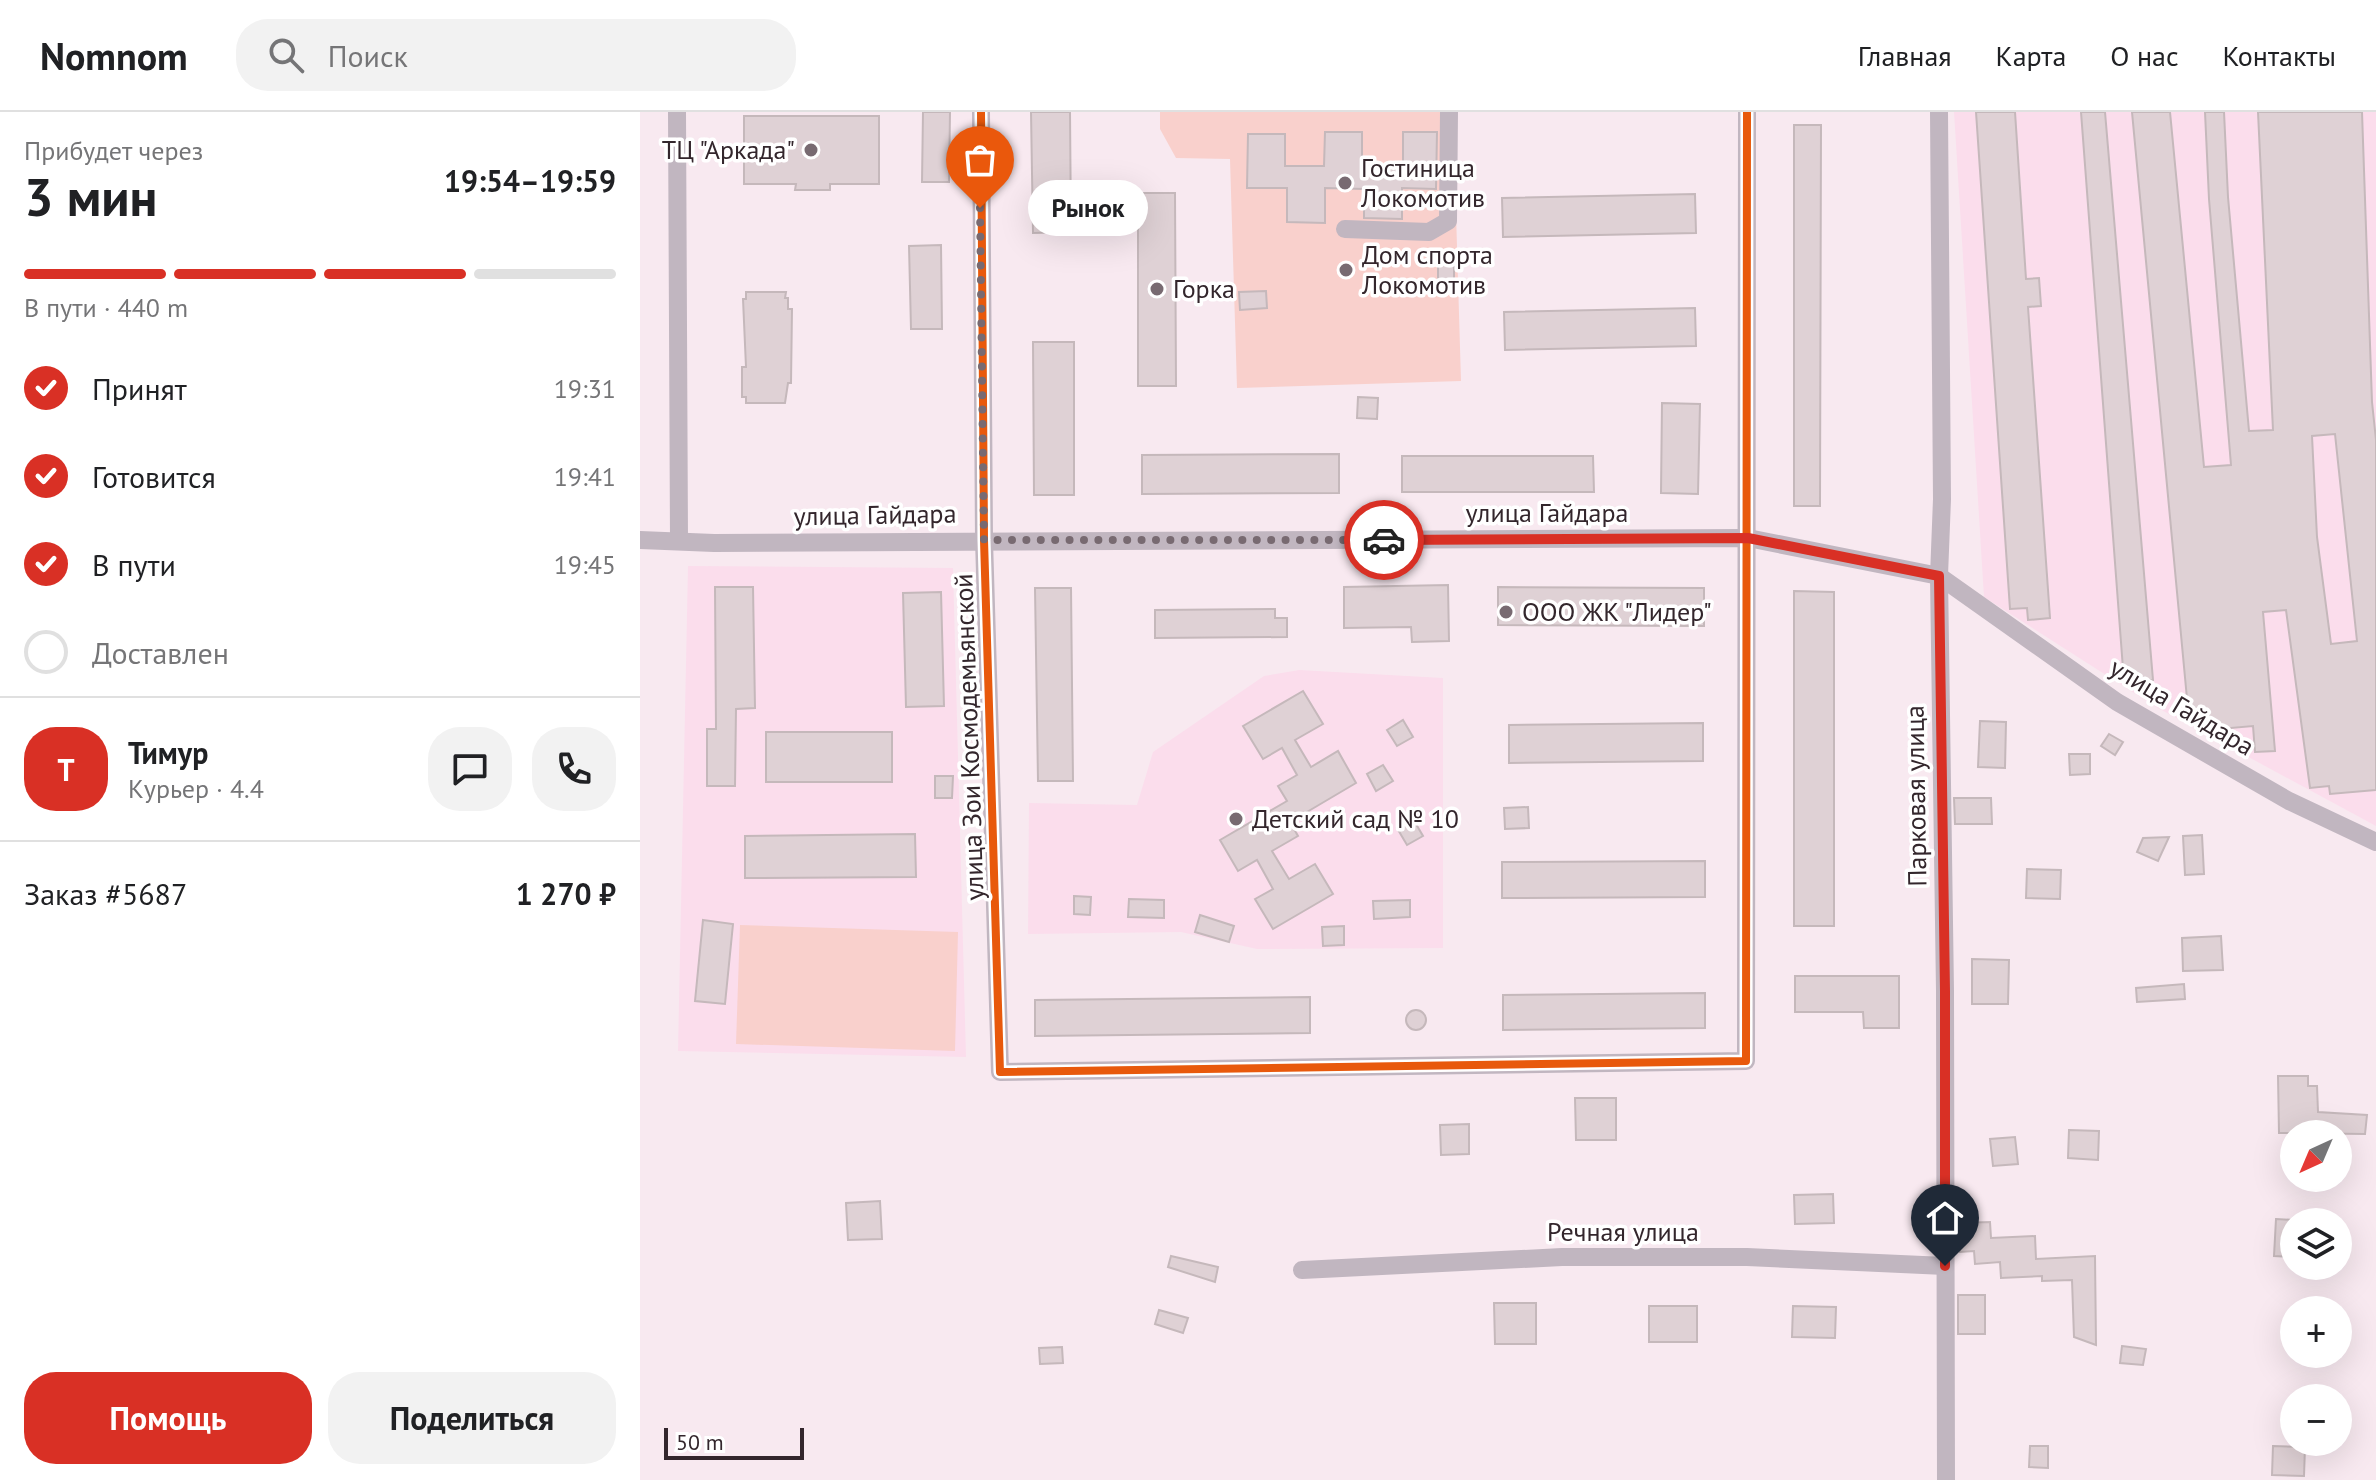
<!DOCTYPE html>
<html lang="ru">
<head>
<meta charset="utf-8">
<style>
  :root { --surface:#fff; --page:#f2f2f2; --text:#202124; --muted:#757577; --line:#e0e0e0; --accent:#d93025 }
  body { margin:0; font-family:"PT Sans",sans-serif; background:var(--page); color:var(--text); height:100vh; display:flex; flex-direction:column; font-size:30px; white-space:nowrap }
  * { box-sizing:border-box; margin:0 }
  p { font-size:26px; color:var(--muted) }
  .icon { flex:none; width:44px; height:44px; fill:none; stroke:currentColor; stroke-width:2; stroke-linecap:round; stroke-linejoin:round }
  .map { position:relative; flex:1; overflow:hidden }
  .drawer { display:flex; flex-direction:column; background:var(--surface); width:640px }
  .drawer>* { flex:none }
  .needle { width:52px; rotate:224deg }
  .tools { position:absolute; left:1640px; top:1008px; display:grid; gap:16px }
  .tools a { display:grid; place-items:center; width:72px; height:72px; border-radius:50%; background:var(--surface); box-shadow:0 8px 32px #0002; font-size:40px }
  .scale { position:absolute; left:24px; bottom:20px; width:140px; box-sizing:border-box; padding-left:8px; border:4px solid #33262c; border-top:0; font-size:22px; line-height:28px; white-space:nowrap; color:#33262c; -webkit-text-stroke:6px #fff; paint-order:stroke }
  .pin { position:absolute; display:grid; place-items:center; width:68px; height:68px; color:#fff; margin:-82px -34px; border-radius:50% 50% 50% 0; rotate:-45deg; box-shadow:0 0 8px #0007 }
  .pin .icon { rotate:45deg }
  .courier { position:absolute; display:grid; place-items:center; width:80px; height:80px; margin:-40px; border:6px solid #d93025; border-radius:50%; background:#fff; color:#222; box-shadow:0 2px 10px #0007 }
  .bubble { position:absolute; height:56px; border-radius:28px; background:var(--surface); box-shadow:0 8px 32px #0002; font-size:26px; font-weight:700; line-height:56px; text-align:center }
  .headline em { font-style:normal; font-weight:700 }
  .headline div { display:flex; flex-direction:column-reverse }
  .headline { display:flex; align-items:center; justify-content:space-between; height:136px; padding:0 24px }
  h1 { font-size:52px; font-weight:700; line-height:60px }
  .bar { display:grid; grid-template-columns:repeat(4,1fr); gap:12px 8px; align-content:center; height:96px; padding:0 24px }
  .bar i { height:10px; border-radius:6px; background:var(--line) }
  .bar .selected { background:var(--accent) }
  .bar p { grid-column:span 4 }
  .line { display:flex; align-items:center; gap:20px; padding:0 24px; border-top:2px solid var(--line) }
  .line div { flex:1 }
  .round { display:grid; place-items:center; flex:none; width:84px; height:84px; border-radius:32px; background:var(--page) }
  ol { padding:0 24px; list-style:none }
  li { display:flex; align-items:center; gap:24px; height:88px }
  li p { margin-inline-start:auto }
  li .icon { padding:8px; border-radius:50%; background:var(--accent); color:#fff; stroke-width:4 }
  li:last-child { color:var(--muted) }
  li i { width:44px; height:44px; border:4px solid var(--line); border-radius:50% }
  .button { display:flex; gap:16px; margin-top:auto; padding:16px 24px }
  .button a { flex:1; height:92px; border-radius:32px; background:var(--accent); color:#fff; font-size:32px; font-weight:700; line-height:92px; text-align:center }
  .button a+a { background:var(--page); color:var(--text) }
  header { display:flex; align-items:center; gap:48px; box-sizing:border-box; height:112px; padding:0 40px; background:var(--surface); border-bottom:2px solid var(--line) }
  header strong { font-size:38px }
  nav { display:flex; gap:44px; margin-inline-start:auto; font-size:28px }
  .search { width:560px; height:72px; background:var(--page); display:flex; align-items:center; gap:20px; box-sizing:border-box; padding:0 28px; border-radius:32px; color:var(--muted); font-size:30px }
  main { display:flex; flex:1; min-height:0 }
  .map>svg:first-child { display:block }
</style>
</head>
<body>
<header>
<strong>Nomnom</strong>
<div class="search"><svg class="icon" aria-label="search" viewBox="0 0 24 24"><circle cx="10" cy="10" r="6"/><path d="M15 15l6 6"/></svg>Поиск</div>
<nav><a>Главная</a><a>Карта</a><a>О нас</a><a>Контакты</a></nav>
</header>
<main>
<section class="drawer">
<div class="headline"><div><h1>3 мин</h1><p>Прибудет через</p></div><em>19:54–19:59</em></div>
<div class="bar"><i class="selected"></i><i class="selected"></i><i class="selected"></i><i></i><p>В пути · 440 m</p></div>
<ol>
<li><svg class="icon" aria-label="check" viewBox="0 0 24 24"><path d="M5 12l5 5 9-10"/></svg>Принят<p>19:31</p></li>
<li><svg class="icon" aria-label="check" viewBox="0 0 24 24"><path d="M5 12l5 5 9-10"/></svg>Готовится<p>19:41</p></li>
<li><svg class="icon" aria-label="check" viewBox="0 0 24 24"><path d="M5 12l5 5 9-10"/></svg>В пути<p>19:45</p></li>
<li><i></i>Доставлен</li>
</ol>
<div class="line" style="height:144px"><b class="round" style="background:var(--accent);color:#fff">Т</b><div><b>Тимур</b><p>Курьер · 4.4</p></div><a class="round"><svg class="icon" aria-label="chat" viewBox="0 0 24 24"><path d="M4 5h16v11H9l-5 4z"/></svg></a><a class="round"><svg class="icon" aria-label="phone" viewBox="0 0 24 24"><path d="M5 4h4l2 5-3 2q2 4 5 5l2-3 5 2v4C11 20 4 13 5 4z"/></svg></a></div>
<div class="line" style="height:104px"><div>Заказ #5687</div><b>1 270 ₽</b></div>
<div class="button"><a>Помощь</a><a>Поделиться</a></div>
</section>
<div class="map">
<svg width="1736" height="1368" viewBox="0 0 1736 1368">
  <rect width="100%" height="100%" fill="#f8e9f0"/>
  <!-- built -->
  <g fill="#fbddec">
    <polygon points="1314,0 1736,0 1736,714 1516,595 1344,485"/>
    <polygon points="48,454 313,456 326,945 38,939"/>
    <polygon points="659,558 803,566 803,836 617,837 541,820 388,822 389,691 497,693 513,640 624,564"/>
  </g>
  <!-- green -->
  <g fill="#f9d0cc">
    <polygon points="520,0 813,0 821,269 597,276 590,47 536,46 520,17"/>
    <polygon points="100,813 318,820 315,939 96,932"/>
  </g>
  <!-- building -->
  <g fill="#dfd1d5" stroke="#c5b8bb" stroke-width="2" fill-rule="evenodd">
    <polygon points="283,0 310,0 309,70 282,70"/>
    <polygon points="391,0 430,0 431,120 393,121"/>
    <polygon points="1336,0 1375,0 1386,167 1399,166 1401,194 1388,195 1410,506 1388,508 1387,496 1370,497"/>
    <polygon points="1441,0 1465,0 1513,568 1484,570"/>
    <path d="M 1492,0 L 1530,0 L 1564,355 L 1591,353 L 1569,87 L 1565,0 L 1584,0 L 1588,85 L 1609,319 L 1633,318 L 1618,0 L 1722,0 L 1732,290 L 1736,328 L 1736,678 L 1690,682 L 1689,674 L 1670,676 L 1646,498 L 1623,500 L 1635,639 L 1615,640 L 1613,614 L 1568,618 L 1567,607 L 1549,608 ZM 1695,322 L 1717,529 L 1691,532 L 1677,425 L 1672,324 Z"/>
    <polygon points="104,4 239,4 239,72 190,72 190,78 155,78 156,72 104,72"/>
    <polygon points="1154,13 1181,13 1180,394 1154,394"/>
    <polygon points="685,20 722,20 722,54 763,54 763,20 797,20 796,77 762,76 762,107 724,106 724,77 685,76 685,111 647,110 647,76 607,76 608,22 645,22 645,54 684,54"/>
    <polygon points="498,81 535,81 536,274 498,274"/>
    <polygon points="1055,82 1056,121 863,125 862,86"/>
    <polygon points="301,133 302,217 271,217 269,134"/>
    <rect x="798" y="139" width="16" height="31"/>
    <polygon points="626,179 627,196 600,198 599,180"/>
    <polygon points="106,180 146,180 145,186 148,186 148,197 152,197 151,271 148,271 145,291 106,291 106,285 102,285 102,255 106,255 103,187 106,187"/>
    <polygon points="1055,196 1056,234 865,238 864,200"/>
    <polygon points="393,230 434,230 434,383 394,383"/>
    <polygon points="718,285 738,286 737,307 717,306"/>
    <polygon points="1022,291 1060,292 1058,382 1021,381"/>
    <polygon points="699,342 699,381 502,382 502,343"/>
    <polygon points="762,344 953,344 954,380 762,380"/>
    <polygon points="808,473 809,529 772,530 771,515 704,516 704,475"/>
    <polygon points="75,475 113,475 115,596 96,597 95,674 67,674 67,617 76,617"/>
    <polygon points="858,475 1064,476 1064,514 858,513"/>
    <polygon points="395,476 431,476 433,669 398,669"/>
    <polygon points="1154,479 1194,480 1194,814 1154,814"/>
    <polygon points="301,480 304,594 266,595 263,481"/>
    <polygon points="635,497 635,506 647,506 647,525 515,526 515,498"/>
    <polygon points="663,579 683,612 655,628 671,655 698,639 716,671 650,710 658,724 632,739 649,767 675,752 693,782 633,817 615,787 633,777 617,748 598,759 580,728 647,689 638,674 657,663 642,636 623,647 603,614"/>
    <polygon points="763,608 773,625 757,634 747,618"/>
    <polygon points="1340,609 1366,610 1365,656 1338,655"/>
    <polygon points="1063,611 1063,649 869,651 869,613"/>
    <rect x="126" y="620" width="126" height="50"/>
    <polygon points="1469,622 1483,630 1475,643 1461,634"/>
    <polygon points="1429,642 1450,642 1450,662 1430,663"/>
    <polygon points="743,653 753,669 736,679 727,662"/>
    <polygon points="295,664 313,664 312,686 295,686"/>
    <polygon points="1314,686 1351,686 1352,712 1315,712"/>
    <polygon points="888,695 889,716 865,717 864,696"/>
    <polygon points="773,707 783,724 767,733 757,716"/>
    <polygon points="275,722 276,765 105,766 105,724"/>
    <polygon points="1562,723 1564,762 1545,763 1543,724"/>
    <polygon points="1529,725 1518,749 1497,740 1503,726"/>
    <polygon points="1065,749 1065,785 862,786 862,750"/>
    <polygon points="1387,757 1421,758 1420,787 1386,786"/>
    <polygon points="434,784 451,785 450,803 434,802"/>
    <polygon points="489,787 524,788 524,806 488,805"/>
    <polygon points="770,788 770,805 734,807 733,789"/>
    <polygon points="560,803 594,814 589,830 555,820"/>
    <polygon points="63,808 93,812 85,892 55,889"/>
    <polygon points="704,814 704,833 683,834 682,815"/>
    <polygon points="1581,824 1583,858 1543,859 1542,826"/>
    <polygon points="1332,847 1369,848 1368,892 1332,892"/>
    <polygon points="1155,864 1259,864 1259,916 1224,916 1223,900 1155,900"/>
    <polygon points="1544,872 1545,887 1497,890 1496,876"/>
    <polygon points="1065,881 1065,916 863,918 863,883"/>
    <polygon points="670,885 670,921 395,924 395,888"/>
    <circle cx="776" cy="908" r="10"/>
    <polygon points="1638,964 1668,964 1668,974 1677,974 1678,1000 1727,1003 1725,1022 1639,1021"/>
    <polygon points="935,986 976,986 976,1028 936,1028"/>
    <polygon points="829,1012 829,1042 801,1043 800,1013"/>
    <polygon points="1429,1018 1459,1019 1458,1048 1428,1046"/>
    <polygon points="1375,1025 1378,1052 1353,1054 1350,1027"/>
    <polygon points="1193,1082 1194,1111 1155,1112 1154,1083"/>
    <polygon points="240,1089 242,1127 208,1128 206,1091"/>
    <polygon points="1636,1107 1654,1108 1654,1145 1634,1144"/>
    <polygon points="1350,1110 1351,1126 1395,1124 1396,1147 1455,1144 1456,1233 1434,1225 1432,1168 1402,1169 1402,1164 1361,1166 1360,1150 1335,1152 1334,1139 1320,1140 1319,1111"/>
    <polygon points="531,1144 578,1155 575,1170 528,1155"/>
    <rect x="1318" y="1183" width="27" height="39"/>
    <polygon points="854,1191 896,1191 896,1232 855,1232"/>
    <rect x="1009" y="1194" width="48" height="36"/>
    <polygon points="1153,1194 1196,1195 1195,1226 1152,1225"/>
    <polygon points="519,1198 548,1206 543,1221 515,1212"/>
    <polygon points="1482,1234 1506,1237 1503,1253 1480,1251"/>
    <polygon points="422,1235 423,1251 400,1252 399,1236"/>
    <polygon points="1390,1334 1408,1334 1408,1356 1389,1355"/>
    <polygon points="1633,1334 1665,1335 1664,1364 1632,1363"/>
  </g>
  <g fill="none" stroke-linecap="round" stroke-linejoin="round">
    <!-- minor -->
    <g stroke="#c1b6c0" stroke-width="18">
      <polyline points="37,0 39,428"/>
      <polyline points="341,0 344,428 360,960 1106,949 1107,0"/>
      <polyline points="1299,0 1302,387 1299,464 1305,879 1306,1368"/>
      <polyline points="705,117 789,120 808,109 809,0"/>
      <polyline points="0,428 74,431 1108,426 1299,464 1477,590 1649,689 1736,730"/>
      <polyline points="662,1158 922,1145 1107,1145 1305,1154"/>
    </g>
    <!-- cycleway casing -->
    <g stroke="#fff" stroke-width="13">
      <polyline id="cycleway" points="341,0 344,428 360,960 1106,949 1107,0"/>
    </g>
    <!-- cycleway -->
    <use href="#cycleway" stroke="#e8590c" stroke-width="8"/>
  </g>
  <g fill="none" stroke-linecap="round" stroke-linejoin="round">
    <!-- done -->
    <polyline stroke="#786a71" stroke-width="8" stroke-dasharray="0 14.4" points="340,96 344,428 744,428"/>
    <!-- route -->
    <polyline stroke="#d93025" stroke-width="10" points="744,428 1108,426 1299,464 1305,879 1305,1154"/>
  </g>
  <!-- markers -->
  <g fill="#786a71" stroke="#fff" stroke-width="3">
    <circle cx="171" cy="38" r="8"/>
    <circle cx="705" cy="71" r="8"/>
    <circle cx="706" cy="158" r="8"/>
    <circle cx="517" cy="177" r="8"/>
    <circle cx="866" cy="500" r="8"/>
    <circle cx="596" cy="707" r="8"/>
  </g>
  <g text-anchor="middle" stroke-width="7" stroke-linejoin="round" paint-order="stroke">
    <!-- poi labels -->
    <g font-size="26" fill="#33262c" stroke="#fff" text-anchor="start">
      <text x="155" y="47" text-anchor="end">ТЦ "Аркада"</text>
      <text x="721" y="65">Гостиница<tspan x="721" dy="30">Локомотив</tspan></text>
      <text x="722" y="152">Дом спорта<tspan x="722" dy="30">Локомотив</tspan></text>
      <text x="533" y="186">Горка</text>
      <text x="882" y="509">ООО ЖК "Лидер"</text>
      <text x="612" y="716">Детский сад № 10</text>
    </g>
    <!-- street labels -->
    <g font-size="26" fill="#33262c" stroke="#fff">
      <text x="907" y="410">улица Гайдара</text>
      <text transform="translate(235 403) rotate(-1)" y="9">улица Гайдара</text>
      <text transform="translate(1542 595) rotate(31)" y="9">улица Гайдара</text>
      <text transform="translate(329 625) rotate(-92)" y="9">улица Зои Космодемьянской</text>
      <text transform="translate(1276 684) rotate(-91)" y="9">Парковая улица</text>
      <text x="983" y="1129">Речная улица</text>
    </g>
  </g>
</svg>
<div class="tools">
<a><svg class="needle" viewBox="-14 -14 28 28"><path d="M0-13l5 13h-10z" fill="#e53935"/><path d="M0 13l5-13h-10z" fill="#757577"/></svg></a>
<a><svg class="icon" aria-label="layers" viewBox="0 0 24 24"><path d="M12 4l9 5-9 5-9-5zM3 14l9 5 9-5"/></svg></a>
<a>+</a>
<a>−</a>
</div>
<div class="scale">50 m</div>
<div class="pin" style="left:340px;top:96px;background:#ea580c"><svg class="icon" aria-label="bag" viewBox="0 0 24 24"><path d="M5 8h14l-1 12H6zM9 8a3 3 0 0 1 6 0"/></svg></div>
<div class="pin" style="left:1305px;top:1154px;background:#1f2937"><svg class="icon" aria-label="home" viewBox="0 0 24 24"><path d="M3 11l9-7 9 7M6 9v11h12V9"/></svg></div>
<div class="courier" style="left:744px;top:428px"><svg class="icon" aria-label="car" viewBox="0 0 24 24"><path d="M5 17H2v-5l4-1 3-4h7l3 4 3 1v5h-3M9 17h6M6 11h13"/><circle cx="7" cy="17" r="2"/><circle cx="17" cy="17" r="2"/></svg></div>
<div class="bubble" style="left:388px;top:68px;width:120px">Рынок</div>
</div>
</main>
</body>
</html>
